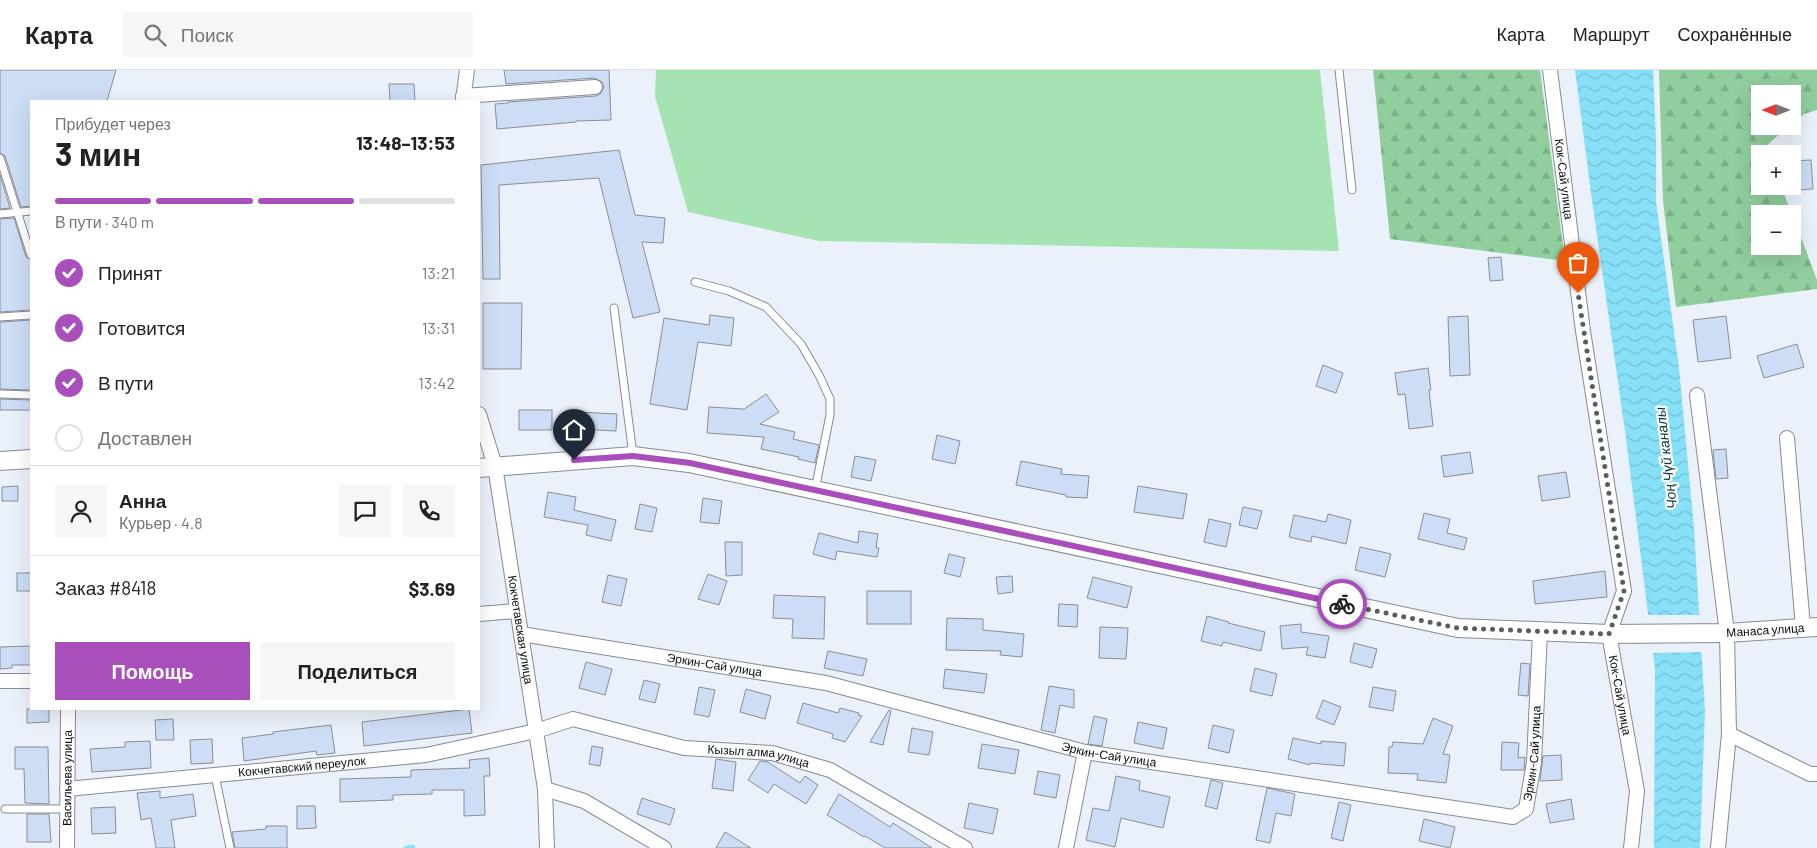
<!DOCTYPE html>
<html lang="ru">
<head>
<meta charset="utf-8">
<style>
  :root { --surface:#fff; --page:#f6f6f6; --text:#222; --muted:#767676; --line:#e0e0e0; --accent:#a84fbb }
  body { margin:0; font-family:Barlow,sans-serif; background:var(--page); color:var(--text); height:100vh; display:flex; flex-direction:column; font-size:19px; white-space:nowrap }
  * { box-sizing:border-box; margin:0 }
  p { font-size:16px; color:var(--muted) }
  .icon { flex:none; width:28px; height:28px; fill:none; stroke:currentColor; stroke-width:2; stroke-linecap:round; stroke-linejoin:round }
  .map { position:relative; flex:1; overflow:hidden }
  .drawer { position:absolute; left:30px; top:30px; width:450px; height:610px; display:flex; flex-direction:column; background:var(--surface); border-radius:0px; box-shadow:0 5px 20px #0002 }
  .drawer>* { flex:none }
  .needle { width:32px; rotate:270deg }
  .buttons { position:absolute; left:1751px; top:15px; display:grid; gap:10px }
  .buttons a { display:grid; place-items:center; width:50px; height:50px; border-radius:0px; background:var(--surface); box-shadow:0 5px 20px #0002; font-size:25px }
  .pin { position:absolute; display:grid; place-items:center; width:42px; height:42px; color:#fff; margin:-51px -21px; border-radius:50% 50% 50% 0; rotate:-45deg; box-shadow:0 0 5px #0007 }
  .pin .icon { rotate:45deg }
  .courier { position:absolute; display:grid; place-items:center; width:50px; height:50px; margin:-25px; border:4px solid #a84fbb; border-radius:50%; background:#fff; color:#222; box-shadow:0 1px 6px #0007 }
  .summary em { font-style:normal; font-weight:700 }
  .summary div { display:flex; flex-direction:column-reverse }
  .summary { display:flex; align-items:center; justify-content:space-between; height:85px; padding:0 25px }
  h1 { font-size:32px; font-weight:700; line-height:38px }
  .bar { display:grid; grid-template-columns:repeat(4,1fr); gap:8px 5px; align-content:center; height:60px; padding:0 25px }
  .bar i { height:6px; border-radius:4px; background:var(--line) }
  .bar .current { background:var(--accent) }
  .bar p { grid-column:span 4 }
  .line { display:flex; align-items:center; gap:12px; padding:0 25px; border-top:1px solid var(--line) }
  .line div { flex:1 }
  .round { display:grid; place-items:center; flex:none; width:52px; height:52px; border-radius:0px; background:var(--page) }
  ol { padding:0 25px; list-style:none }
  li { display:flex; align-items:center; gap:15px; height:55px }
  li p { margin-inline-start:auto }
  li .icon { padding:5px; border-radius:50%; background:var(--accent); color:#fff; stroke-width:4 }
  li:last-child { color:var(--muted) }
  li i { width:28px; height:28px; border:2px solid var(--line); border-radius:50% }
  .button { display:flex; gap:10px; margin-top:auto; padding:10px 25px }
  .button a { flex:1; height:58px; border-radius:0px; background:var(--accent); color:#fff; font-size:20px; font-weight:700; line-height:58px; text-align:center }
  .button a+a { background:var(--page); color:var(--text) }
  header { display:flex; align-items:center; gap:30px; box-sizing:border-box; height:70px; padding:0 25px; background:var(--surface); border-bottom:1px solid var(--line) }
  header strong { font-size:24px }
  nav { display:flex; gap:28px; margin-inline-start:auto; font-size:18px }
  .search { width:350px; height:45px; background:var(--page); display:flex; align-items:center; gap:12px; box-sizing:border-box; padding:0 18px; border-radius:0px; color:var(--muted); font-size:19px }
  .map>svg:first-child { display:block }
</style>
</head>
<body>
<header>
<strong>Карта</strong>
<div class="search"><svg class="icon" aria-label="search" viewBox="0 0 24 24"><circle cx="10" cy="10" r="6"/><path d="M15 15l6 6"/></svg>Поиск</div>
<nav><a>Карта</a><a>Маршрут</a><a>Сохранённые</a></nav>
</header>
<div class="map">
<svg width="1817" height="778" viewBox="0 0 1817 778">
  <defs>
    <pattern id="forest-firs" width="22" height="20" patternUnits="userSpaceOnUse" patternTransform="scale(1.25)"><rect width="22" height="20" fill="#90ce9e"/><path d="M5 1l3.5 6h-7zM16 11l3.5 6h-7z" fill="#7bb087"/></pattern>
    <pattern id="water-waves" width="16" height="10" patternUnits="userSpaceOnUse" patternTransform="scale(1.25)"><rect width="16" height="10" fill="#86e1f8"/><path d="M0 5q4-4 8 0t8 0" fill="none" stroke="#72c0d3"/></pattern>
  </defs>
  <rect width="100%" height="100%" fill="#ebf1fa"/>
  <!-- green -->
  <polygon fill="#a5e3b3" points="656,0 1320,0 1339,181 819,171 688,142 655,26"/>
  <!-- forest -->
  <g fill="url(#forest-firs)">
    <polygon points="1373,0 1540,0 1565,191 1390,169"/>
    <polygon points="1659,0 1817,0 1817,40 1804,44 1793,54 1792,24 1760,24 1760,56 1789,56 1766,76 1768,84 1760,84 1760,116 1781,116 1792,144 1760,144 1760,176 1792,176 1793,146 1817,210 1817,219 1676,237 1663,131"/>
  </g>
  <!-- water -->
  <polygon fill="url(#water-waves)" points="1575,0 1653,0 1656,71 1656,132 1679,298 1694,458 1705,641 1700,778 1654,778 1655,599 1625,361 1591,123"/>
  <!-- pier -->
  <polygon fill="#ebf1fa" points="1646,545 1701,545 1704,582 1651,583"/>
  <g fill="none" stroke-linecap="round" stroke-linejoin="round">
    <!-- stream -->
    <polyline stroke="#86e1f8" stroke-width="4.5" points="406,778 413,777"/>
  </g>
  <!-- building -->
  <g fill="#cdddf5" stroke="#898e96">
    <polygon points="0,0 116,0 107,31 31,31 31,136 21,137 5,86 0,83"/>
    <polygon points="504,0 609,0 611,50 576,51 576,52 497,59 495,34 508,33 508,32 596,26 600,24 604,17 602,12 594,8 506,14"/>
    <polygon points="389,14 414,14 415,31 390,31"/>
    <polygon points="619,80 635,145 665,148 663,173 642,172 660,242 633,248 599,108 499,115 500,209 483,209 481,95"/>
    <polygon points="1811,90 1813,119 1792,120 1792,91"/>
    <polygon points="0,105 10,138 0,139"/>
    <polygon points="14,148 26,187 31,190 31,240 0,242 0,149"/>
    <polygon points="1501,187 1503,210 1490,211 1488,188"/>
    <polygon points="483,233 522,233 521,299 483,299"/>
    <polygon points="710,245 734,248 731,276 698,272 687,340 650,334 664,248 709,255"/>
    <polygon points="1468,246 1470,305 1450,306 1448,247"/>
    <polygon points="1726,246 1731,288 1698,292 1693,250"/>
    <polygon points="31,250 31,320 0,319 0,252"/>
    <polygon points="1797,274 1804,297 1764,308 1757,286"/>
    <polygon points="1323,295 1343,303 1336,323 1316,316"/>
    <polygon points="1428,298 1431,320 1429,320 1433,356 1409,359 1405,324 1398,325 1395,303"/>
    <polygon points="766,324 779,342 760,354 795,362 793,369 819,375 815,393 798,389 799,387 761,379 764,367 707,363 709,337 744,339"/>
    <polygon points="0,329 31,330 31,340 0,340"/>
    <rect x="519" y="340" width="33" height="20"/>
    <polygon points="578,342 617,344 616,361 577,359"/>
    <polygon points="937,365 960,371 955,394 932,389"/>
    <polygon points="1726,379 1728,408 1716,409 1713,380"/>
    <polygon points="1470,382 1473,403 1444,407 1441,386"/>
    <polygon points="855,386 876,390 871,411 851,407"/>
    <polygon points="1021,391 1062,399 1061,404 1089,406 1087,428 1066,427 1066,425 1016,415"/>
    <polygon points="1566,402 1570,427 1542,431 1538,406"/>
    <polygon points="18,416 18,431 2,431 2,417"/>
    <polygon points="1138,416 1187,424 1183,449 1134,442"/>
    <polygon points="548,422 576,427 574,440 616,450 611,471 586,465 588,455 544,447"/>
    <polygon points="703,428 722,431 719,454 700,452"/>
    <polygon points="640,434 657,438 652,462 635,459"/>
    <polygon points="1243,437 1262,441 1257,459 1239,455"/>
    <polygon points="1424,443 1450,449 1447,463 1467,468 1464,480 1418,469"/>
    <polygon points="1328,444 1351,450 1346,474 1312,466 1311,472 1289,467 1294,445 1326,452"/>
    <polygon points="1209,449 1231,454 1226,477 1204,472"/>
    <polygon points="859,461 878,464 876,478 879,478 877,487 837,481 835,490 813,484 819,463 858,473"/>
    <polygon points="725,472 742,472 742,505 726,506"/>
    <polygon points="1360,477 1391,484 1385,507 1355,500"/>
    <polygon points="949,484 965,488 960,507 944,503"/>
    <polygon points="1605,501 1607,527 1535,534 1533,511"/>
    <rect x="17" y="503" width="14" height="18"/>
    <polygon points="708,504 727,511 719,535 698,529"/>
    <polygon points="608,505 627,509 621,536 602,532"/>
    <polygon points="1012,506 1013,522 998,524 996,507"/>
    <polygon points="1093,507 1132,517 1127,538 1087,528"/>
    <rect x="867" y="521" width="44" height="33"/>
    <polygon points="774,525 825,527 824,569 792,568 793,549 773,548"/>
    <polygon points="1059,534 1078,535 1077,557 1058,556"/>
    <polygon points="1207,546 1229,552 1228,553 1265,562 1261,581 1223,572 1222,576 1201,571"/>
    <polygon points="947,548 983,549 983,560 1024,564 1022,587 1000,585 1001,581 946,580"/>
    <polygon points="1301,554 1301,562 1329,566 1325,588 1306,585 1308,577 1282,579 1280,556"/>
    <polygon points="1100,557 1128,558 1126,589 1099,588"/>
    <polygon points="1354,573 1377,579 1372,598 1350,592"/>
    <polygon points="31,576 31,595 12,595 12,598 0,599 0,577"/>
    <polygon points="828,581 867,589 863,606 824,598"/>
    <polygon points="586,592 612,599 605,625 579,618"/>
    <polygon points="1521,593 1530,594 1528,626 1518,625"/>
    <polygon points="1255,598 1277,604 1272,626 1250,621"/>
    <polygon points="945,599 987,604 984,623 943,618"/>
    <polygon points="644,610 660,614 655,633 639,629"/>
    <polygon points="1049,616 1074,620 1074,638 1060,635 1055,663 1041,660"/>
    <polygon points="699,617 715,620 709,647 694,644"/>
    <polygon points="1373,617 1396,621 1393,641 1369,637"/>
    <polygon points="746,619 771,626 765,649 740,642"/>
    <polygon points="1323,630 1341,637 1334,655 1316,648"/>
    <polygon points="803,633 838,643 840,638 859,643 858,645 862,646 845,672 832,668 833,664 797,653"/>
    <polygon points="27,639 49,639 49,652 27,653"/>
    <polygon points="469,639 472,663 364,676 362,652"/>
    <polygon points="889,640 891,641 883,675 870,672"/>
    <polygon points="1094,646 1107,649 1102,676 1088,674"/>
    <polygon points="1433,648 1453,656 1443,684 1450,685 1446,713 1417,710 1418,704 1388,703 1389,677 1392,677 1393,672 1423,674"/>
    <polygon points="173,649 174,670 156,670 155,650"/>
    <polygon points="1138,652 1167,658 1163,679 1134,673"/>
    <polygon points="331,655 335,683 317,685 316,681 244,691 242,668 273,664 273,662"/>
    <polygon points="1213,655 1234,660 1229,683 1208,678"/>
    <polygon points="912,658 933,662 929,685 908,682"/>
    <polygon points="1293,668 1321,674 1321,671 1346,673 1344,696 1310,693 1310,695 1288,689"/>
    <polygon points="212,669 213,693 191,694 190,670"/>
    <polygon points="150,671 151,698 92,702 90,679 125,677 125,672"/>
    <polygon points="1502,672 1519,673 1518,688 1525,687 1524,700 1501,700"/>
    <polygon points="982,674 1019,680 1015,704 978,698"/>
    <polygon points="592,676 603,678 600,696 589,694"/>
    <polygon points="15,677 48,677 49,734 25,733 24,699 15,699"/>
    <polygon points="1561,685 1562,710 1540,711 1543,686"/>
    <polygon points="489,688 490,706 484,706 485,745 464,746 464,720 432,720 432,724 393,725 393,730 340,732 340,709 411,707 411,700 470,698 469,690"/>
    <polygon points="716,689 736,692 733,721 712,718"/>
    <polygon points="760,691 768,692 800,713 805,706 818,715 806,734 774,714 768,723 748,710"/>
    <polygon points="1038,701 1060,705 1056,728 1034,724"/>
    <polygon points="1116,706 1140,711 1139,720 1170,727 1163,758 1121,748 1115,777 1086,770 1093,738 1109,741"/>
    <polygon points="1211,710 1223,713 1217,739 1205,736"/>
    <polygon points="1267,718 1295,724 1291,746 1276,743 1270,773 1256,770"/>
    <polygon points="160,721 160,728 193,724 196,746 171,750 175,778 156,778 151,748 141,750 137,723"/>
    <polygon points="839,724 890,757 893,753 932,778 885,778 865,766 864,767 827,745"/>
    <polygon points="642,728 675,739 670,755 637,744"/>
    <polygon points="1571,729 1574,749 1550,753 1546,734"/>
    <polygon points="1339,732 1351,735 1343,771 1331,768"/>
    <polygon points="969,733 998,739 993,764 964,758"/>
    <polygon points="297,736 315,736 316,758 297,759"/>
    <polygon points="115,737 116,763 92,764 91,738"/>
    <polygon points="27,744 49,744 51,772 27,772"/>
    <polygon points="1424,749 1455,757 1450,778 1419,771"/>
    <polygon points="266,756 287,756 287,778 235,778 232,762 266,759"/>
    <polygon points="725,762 751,778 716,778"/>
  </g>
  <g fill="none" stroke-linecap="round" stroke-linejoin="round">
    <!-- service casing -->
    <g stroke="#858b93" stroke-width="9">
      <g id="service">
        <polyline points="1339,0 1352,120"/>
        <polyline points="0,88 31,185"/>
        <polyline points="0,144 31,141"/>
        <polyline points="695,212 729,221 766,237 801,274 819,305 830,329 830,345 815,420"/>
        <polyline points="614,238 633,385"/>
        <polyline points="0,247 31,245"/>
        <polyline points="0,324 31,325"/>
        <polyline points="215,705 230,778"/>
        <polyline points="5,739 67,739"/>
      </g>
    </g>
    <!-- minor casing -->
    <g stroke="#858b93" stroke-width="16">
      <g id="minor">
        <path id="s1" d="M 1550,0 L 1583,261 L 1624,521 L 1609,564 L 1637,721 L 1631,778"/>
        <polyline points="463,26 595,17"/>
        <polyline points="463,31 467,0"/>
        <polyline points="1697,325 1727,563 1729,664 1718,778"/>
        <path id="s2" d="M 479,344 L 495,396 L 545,719 L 547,778"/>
        <polyline points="1787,368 1803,557"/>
        <polyline points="479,544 516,541"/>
        <path id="s3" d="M 521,564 L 826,613 L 1085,682 L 1513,747 L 1526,739 L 1534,692 L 1540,562"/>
        <polyline points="0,611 31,611"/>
        <polyline points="1729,664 1810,704 1817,704"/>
        <path id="s4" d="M 67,719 L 426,685 L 536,661 L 573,649 L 684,678 L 772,683 L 830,700 L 965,778"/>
        <polyline points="545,719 584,731 664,778"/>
        <path id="s5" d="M 67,778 L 68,639"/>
        <polyline points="1066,778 1085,682"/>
      </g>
    </g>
    <!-- tertiary casing -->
    <g stroke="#858b93" stroke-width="20">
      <g id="tertiary">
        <polyline points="0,391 31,389"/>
        <path id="s6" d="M 479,398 L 633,386 L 689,393 L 1458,558 L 1609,564 L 1727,563 L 1817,557"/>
      </g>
    </g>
    <!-- service -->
    <use href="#service" stroke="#fff" stroke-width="7"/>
    <!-- minor -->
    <use href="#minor" stroke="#fff" stroke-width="14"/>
    <!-- tertiary -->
    <use href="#tertiary" stroke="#fff" stroke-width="18"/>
  </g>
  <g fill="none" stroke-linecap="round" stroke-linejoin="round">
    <!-- done -->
    <polyline stroke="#595c61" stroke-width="5" stroke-dasharray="0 9" points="1342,534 1458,558 1609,564 1624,521 1578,223"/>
    <!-- route -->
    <polyline stroke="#a84fbb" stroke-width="6" points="574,390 633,386 690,393 1342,534"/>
  </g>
  <g text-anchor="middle" stroke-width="4.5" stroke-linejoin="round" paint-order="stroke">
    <!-- street labels -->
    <g font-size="12" fill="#0a0c0f" stroke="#fefefe">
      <text dy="4" stroke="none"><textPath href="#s1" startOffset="110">Кок-Сай улица</textPath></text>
      <text dy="4" stroke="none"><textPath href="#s2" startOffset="220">Кокчетавская улица</textPath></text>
      <text dy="4" stroke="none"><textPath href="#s6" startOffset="1305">Манаса улица</textPath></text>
      <text dy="4" stroke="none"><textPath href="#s3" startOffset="196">Эркин-Сай улица</textPath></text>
      <text dy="4" stroke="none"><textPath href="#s1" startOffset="634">Кок-Сай улица</textPath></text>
      <text dy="4" stroke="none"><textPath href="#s3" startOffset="1081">Эркин-Сай улица</textPath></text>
      <text dy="4" stroke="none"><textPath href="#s3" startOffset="601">Эркин-Сай улица</textPath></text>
      <text dy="4" stroke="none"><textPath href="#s4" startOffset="702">Кызыл алма улица</textPath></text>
      <text dy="4" stroke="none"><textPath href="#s4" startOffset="236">Кокчетавский переулок</textPath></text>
      <text dy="4" stroke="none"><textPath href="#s5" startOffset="70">Васильева улица</textPath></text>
    </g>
    <!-- water labels -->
    <g font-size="14" font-style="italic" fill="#0b3741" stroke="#fefefe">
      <text transform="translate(1666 388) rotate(-97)" y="5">Чоң Чүй каналы</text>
    </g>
  </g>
</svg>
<div class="buttons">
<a><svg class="needle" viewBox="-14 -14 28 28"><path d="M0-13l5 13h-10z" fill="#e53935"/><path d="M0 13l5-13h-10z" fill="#767676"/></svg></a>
<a>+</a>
<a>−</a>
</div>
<div class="pin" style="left:1578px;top:223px;background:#ea580c"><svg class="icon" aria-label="bag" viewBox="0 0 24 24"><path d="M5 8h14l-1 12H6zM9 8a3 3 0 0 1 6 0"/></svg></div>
<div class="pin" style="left:574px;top:390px;background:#1f2937"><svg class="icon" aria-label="home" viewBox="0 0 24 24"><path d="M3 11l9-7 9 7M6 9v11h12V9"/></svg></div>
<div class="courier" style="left:1342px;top:534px"><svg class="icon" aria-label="bike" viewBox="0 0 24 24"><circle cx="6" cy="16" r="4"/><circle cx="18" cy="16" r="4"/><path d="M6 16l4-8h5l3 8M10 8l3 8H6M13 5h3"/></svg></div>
<section class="drawer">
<div class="summary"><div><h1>3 мин</h1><p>Прибудет через</p></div><em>13:48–13:53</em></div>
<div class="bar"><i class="current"></i><i class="current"></i><i class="current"></i><i></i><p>В пути · 340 m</p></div>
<ol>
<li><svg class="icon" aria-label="check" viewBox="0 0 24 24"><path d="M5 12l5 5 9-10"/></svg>Принят<p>13:21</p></li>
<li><svg class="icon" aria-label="check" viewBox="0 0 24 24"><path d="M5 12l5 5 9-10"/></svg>Готовится<p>13:31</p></li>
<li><svg class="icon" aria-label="check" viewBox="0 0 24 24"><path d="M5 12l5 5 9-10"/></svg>В пути<p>13:42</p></li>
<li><i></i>Доставлен</li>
</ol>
<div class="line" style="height:90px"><a class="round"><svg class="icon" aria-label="person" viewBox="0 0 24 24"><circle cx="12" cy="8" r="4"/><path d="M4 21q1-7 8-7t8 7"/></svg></a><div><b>Анна</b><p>Курьер · 4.8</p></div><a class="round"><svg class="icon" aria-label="chat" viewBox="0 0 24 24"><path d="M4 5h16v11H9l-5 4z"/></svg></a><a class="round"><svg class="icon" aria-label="phone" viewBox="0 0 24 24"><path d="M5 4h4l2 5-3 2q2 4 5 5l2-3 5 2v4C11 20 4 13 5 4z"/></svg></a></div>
<div class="line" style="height:65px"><div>Заказ #8418</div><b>$3.69</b></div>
<div class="button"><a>Помощь</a><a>Поделиться</a></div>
</section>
</div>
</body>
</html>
